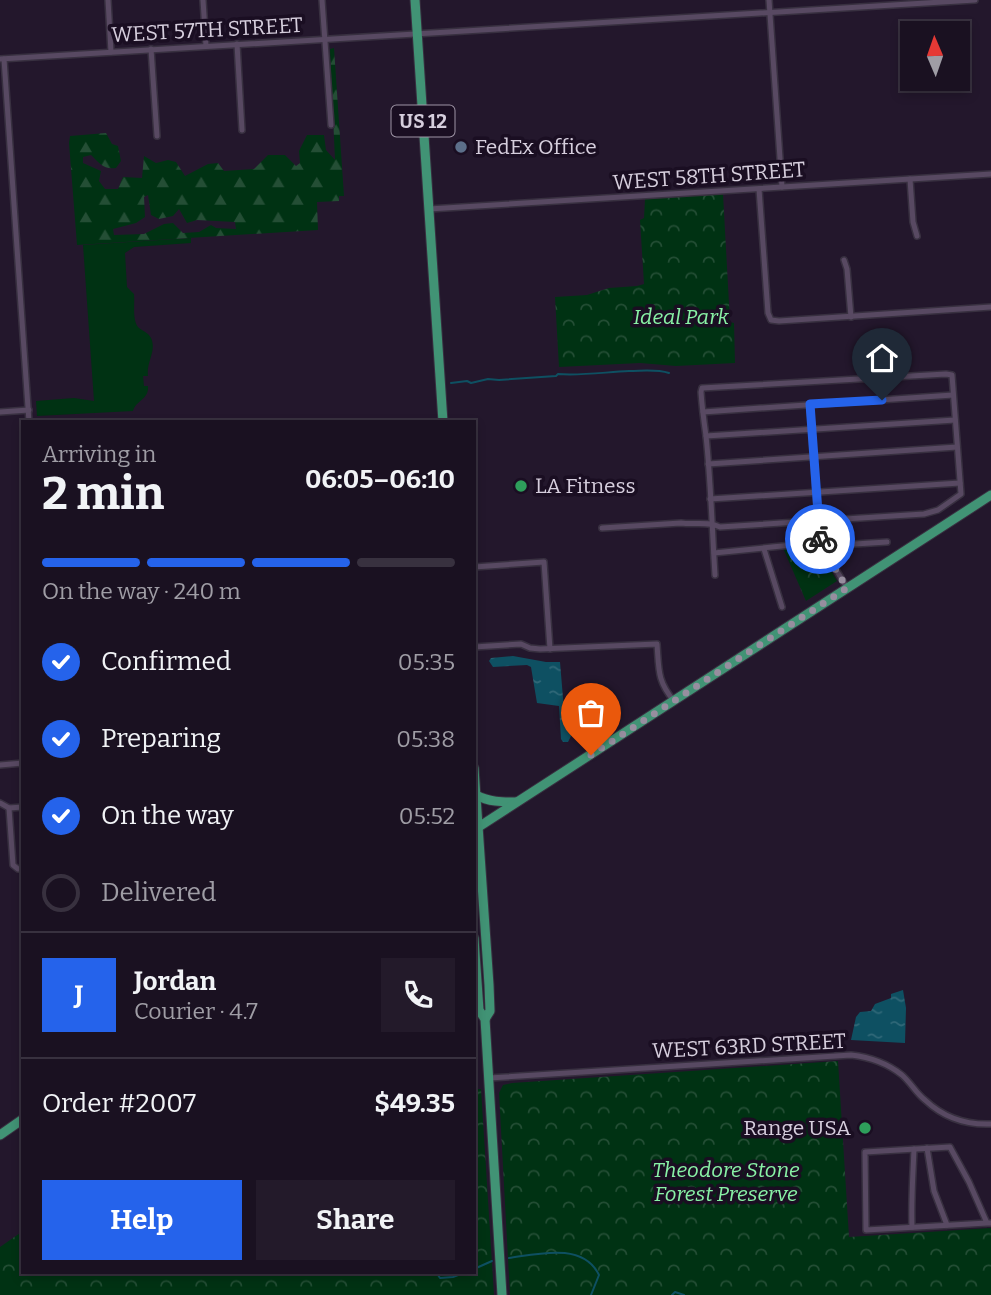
<!DOCTYPE html>
<html lang="en">
<head>
<meta charset="utf-8">
<style>
  :root { --surface:#1a1121; --page:#231a2a; --text:#f1f3f6; --muted:#9f9da5; --line:#38313f; --accent:#2563eb }
  body { margin:0; font-family:Bitter,serif; background:var(--page); color:var(--text); height:100vh; display:flex; flex-direction:column; font-size:26px; white-space:nowrap }
  * { box-sizing:border-box; margin:0 }
  p { font-size:23px; color:var(--muted) }
  .icon { flex:none; width:38px; height:38px; fill:none; stroke:currentColor; stroke-width:2; stroke-linecap:round; stroke-linejoin:round }
  .map { position:relative; flex:1; overflow:hidden }
  .side { position:absolute; left:21px; top:420px; width:455px; height:854px; display:flex; flex-direction:column; background:var(--surface); border-radius:0px; box-shadow:0 4px 10px #0003,0 0 0 2px var(--line) }
  .side>* { flex:none }
  .needle { width:46px; rotate:358deg }
  .buttons { position:absolute; left:900px; top:21px; display:grid; gap:14px }
  .buttons a { display:grid; place-items:center; width:70px; height:70px; border-radius:0px; background:var(--surface); box-shadow:0 4px 10px #0003,0 0 0 2px var(--line); font-size:35px }
  .pin { position:absolute; display:grid; place-items:center; width:60px; height:60px; color:#fff; margin:-72px -30px; border-radius:50% 50% 50% 0; rotate:-45deg; box-shadow:0 0 7px #0007 }
  .pin .icon { rotate:45deg }
  .courier { position:absolute; display:grid; place-items:center; width:70px; height:70px; margin:-35px; border:5px solid #2563eb; border-radius:50%; background:#fff; color:#222; box-shadow:0 2px 9px #0007 }
  .overview em { font-style:normal; font-weight:700 }
  .overview div { display:flex; flex-direction:column-reverse }
  .overview { display:flex; align-items:center; justify-content:space-between; height:119px; padding:0 21px }
  h1 { font-size:46px; font-weight:700; line-height:52px }
  .bar { display:grid; grid-template-columns:repeat(4,1fr); gap:10px 7px; align-content:center; height:84px; padding:0 21px }
  .bar i { height:9px; border-radius:5px; background:var(--line) }
  .bar .current { background:var(--accent) }
  .bar p { grid-column:span 4 }
  .line { display:flex; align-items:center; gap:18px; padding:0 21px; border-top:2px solid var(--line) }
  .line div { flex:1 }
  .round { display:grid; place-items:center; flex:none; width:74px; height:74px; border-radius:0px; background:var(--page) }
  ol { padding:0 21px; list-style:none }
  li { display:flex; align-items:center; gap:21px; height:77px }
  li p { margin-inline-start:auto }
  li .icon { padding:7px; border-radius:50%; background:var(--accent); color:#fff; stroke-width:4 }
  li:last-child { color:var(--muted) }
  li i { width:38px; height:38px; border:4px solid var(--line); border-radius:50% }
  .action { display:flex; gap:14px; margin-top:auto; padding:14px 21px }
  .action a { flex:1; height:80px; border-radius:0px; background:var(--accent); color:#fff; font-size:28px; font-weight:700; line-height:80px; text-align:center }
  .action a+a { background:var(--page); color:var(--text) }
  .map>svg:first-child { display:block }
</style>
</head>
<body>
<div class="map">
<svg width="991" height="1295" viewBox="0 0 991 1295">
  <defs>
    <pattern id="forest-firs" width="22" height="20" patternUnits="userSpaceOnUse" patternTransform="scale(1.75)"><rect width="22" height="20" fill="#003213"/><path d="M5 1l3.5 6h-7zM16 11l3.5 6h-7z" fill="#244e35"/></pattern>
    <pattern id="park-crowns" width="20" height="18" patternUnits="userSpaceOnUse" patternTransform="scale(1.75)"><rect width="20" height="18" fill="#003213"/><path d="M2 6a3 3 0 1 1 6 0M12 15a3 3 0 1 1 6 0" fill="none" stroke="#244e35"/></pattern>
    <pattern id="water-ripples" width="26" height="14" patternUnits="userSpaceOnUse" patternTransform="scale(1.75)"><rect width="26" height="14" fill="#0e5062"/><path d="M2 4q2-2 4 0t4 0M15 11q2-2 4 0t4 0" fill="none" stroke="#306878"/></pattern>
  </defs>
  <rect width="100%" height="100%" fill="#23172c"/>
  <!-- grass -->
  <path fill="#003213" d="M 191,238 L 191,243 L 134,247 L 125,253 L 127,287 L 134,294 C 135,303 132,319 138,327 C 142,331 148,332 151,338 C 157,351 146,362 148,376 L 143,376 L 144,386 L 148,386 C 149,400 136,400 133,411 L 37,416 L 36,401 L 74,398 L 94,401 L 83,245 Z"/>
  <!-- forest -->
  <path fill="url(#forest-firs)" fill-rule="evenodd" d="M 334,48 L 344,196 L 339,196 L 339,201 L 317,202 L 318,230 L 77,245 L 69,143 L 70,136 L 106,133 L 112,144 L 118,146 L 121,161 L 116,168 C 104,170 99,163 91,155 L 83,157 L 83,163 L 101,171 L 99,181 L 105,189 L 118,189 L 123,177 L 142,178 L 144,156 L 156,163 L 168,160 L 176,162 L 185,176 L 208,164 L 218,163 L 224,171 L 254,169 L 268,155 L 285,155 L 296,166 L 300,163 L 299,151 L 307,135 L 324,135 L 326,150 L 335,160 L 330,49 ZM 148,195 L 151,215 L 159,219 L 173,216 L 179,209 L 187,223 L 197,220 L 235,222 L 236,229 L 216,228 L 211,225 L 199,232 L 183,233 L 173,223 L 164,224 L 144,234 L 114,235 L 113,229 L 136,223 L 145,217 L 144,197 Z"/>
  <!-- park -->
  <g fill="url(#park-crowns)">
    <polygon points="723,194 730,322 734,323 735,363 676,366 640,363 559,367 555,297 587,295 609,288 637,286 644,284 640,220 644,218 645,199"/>
    <polygon points="806,545 820,552 837,581 806,601 783,548"/>
    <polygon points="838,1061 849,1237 991,1228 991,1295 510,1295 499,1093 503,1085 512,1083"/>
    <polygon points="474,1089 481,1089 494,1295 0,1295 0,1247 23,1231 23,1272 474,1272"/>
  </g>
  <!-- water -->
  <g fill="url(#water-ripples)">
    <polygon points="513,656 546,662 560,662 564,710 571,736 568,742 563,742 561,739 559,706 537,703 531,667 527,665 493,667 489,661 491,658"/>
    <polygon points="903,990 906,1008 905,1043 851,1040 856,1017 860,1012 871,1011 875,1004 891,998 891,994"/>
  </g>
  <g fill="none" stroke-linecap="round" stroke-linejoin="round">
    <!-- stream -->
    <g stroke="#0e5062" stroke-width="2">
      <path d="M 451,383 L 467,381 L 471,383 L 488,379 L 499,380 L 556,376 L 558,374 C 580,376 606,372 629,371 C 643,371 656,369 669,373"/>
      <path d="M 509,1258 C 538,1254 583,1242 599,1275 L 591,1295"/>
      <polyline points="474,1269 492,1261"/>
      <polyline points="436,1272 440,1278 453,1277 466,1272"/>
      <polyline points="672,1295 675,1292 684,1295"/>
    </g>
    <!-- minor casing -->
    <g stroke="#383040" stroke-width="8">
      <g id="minor">
        <polyline points="108,0 111,52"/>
        <polyline points="203,0 206,46"/>
        <polyline points="322,0 331,125"/>
        <polyline points="769,0 782,187"/>
        <polyline points="237,44 242,130"/>
        <polyline points="151,49 157,136"/>
        <polyline points="0,59 975,0"/>
        <polyline points="4,59 29,422"/>
        <polyline points="910,179 913,222 917,236"/>
        <polyline points="759,189 768,313 771,320 779,321 991,307"/>
        <polyline points="429,209 991,174"/>
        <polyline points="844,260 847,269 851,317"/>
        <polyline points="810,404 819,536 822,546 847,588"/>
        <polyline points="0,412 29,410"/>
        <polyline points="703,412 953,395"/>
        <polyline points="706,436 955,420"/>
        <polyline points="708,464 957,447"/>
        <polyline points="710,499 960,483"/>
        <path d="M 602,528 L 681,523 C 694,525 708,521 720,527 L 924,514 L 938,510 L 961,494 L 952,375 L 946,374 L 702,388 L 701,392 C 702,407 704,422 706,436 C 711,482 712,529 715,575"/>
        <polyline points="764,549 782,607"/>
        <polyline points="714,553 812,543 822,546 887,542"/>
        <polyline points="474,567 544,562 550,649"/>
        <path d="M 474,647 L 521,644 L 530,648 L 540,649 L 657,644 C 659,669 657,681 674,701"/>
        <polyline points="0,765 23,763"/>
        <polyline points="0,803 9,808 23,807"/>
        <polyline points="9,808 13,865 18,869 23,869"/>
        <path d="M 489,1078 L 851,1055 C 869,1057 887,1063 902,1075 C 911,1083 916,1093 925,1100 C 944,1118 966,1125 991,1124"/>
        <polyline points="927,1148 934,1191 947,1225"/>
        <polyline points="987,1223 969,1182 950,1147 865,1152 866,1230 987,1223 991,1223"/>
        <path d="M 912,1227 C 911,1201 913,1175 914,1149"/>
      </g>
    </g>
    <!-- primary casing -->
    <g stroke="#383040" stroke-width="11">
      <g id="primary">
        <polyline points="415,0 443,422"/>
        <polyline points="474,768 489,985 490,1011 485,1019"/>
        <path d="M 476,795 C 489,802 502,802 516,802"/>
        <polyline points="474,830 991,495"/>
        <polyline points="474,938 479,1010 485,1019 502,1295"/>
        <polyline points="0,1135 23,1119"/>
      </g>
    </g>
    <!-- minor -->
    <use href="#minor" stroke="#584962" stroke-width="5"/>
    <!-- primary -->
    <use href="#primary" stroke="#419375" stroke-width="9"/>
  </g>
  <g fill="none" stroke-linecap="round" stroke-linejoin="round">
    <!-- done -->
    <polyline stroke="#978e9f" stroke-width="7" stroke-dasharray="0 12.6" points="591,755 847,588 822,547 820,539"/>
    <!-- route -->
    <polyline stroke="#2563eb" stroke-width="9" points="820,539 810,404 882,400"/>
  </g>
  <!-- markers -->
  <circle fill="#5c6f8a" stroke="#1a0e22" stroke-width="2.5" cx="461" cy="147" r="7"/>
  <g fill="#2e9e5b" stroke="#1a0e22" stroke-width="2.5">
    <circle cx="521" cy="486" r="7"/>
    <circle cx="865" cy="1128" r="7"/>
  </g>
  <g text-anchor="middle" stroke-width="7" stroke-linejoin="round" paint-order="stroke">
    <!-- shield labels -->
    <rect fill="#1a0e22" stroke="#9e94a5" stroke-width="2" x="391.5" y="105.5" width="63" height="31" rx="5"/>
    <g font-size="19" font-weight="bold" fill="#d6cedd">
      <text x="423" y="128">US 12</text>
    </g>
    <!-- street labels -->
    <g font-size="21" fill="#d6cedd" stroke="#1a0e22">
      <text transform="translate(207 30) rotate(-3)" y="7">WEST 57TH STREET</text>
      <text transform="translate(709 176) rotate(-4)" y="7">WEST 58TH STREET</text>
      <text transform="translate(749 1046) rotate(-3)" y="7">WEST 63RD STREET</text>
    </g>
    <!-- poi labels -->
    <g font-size="21" fill="#d6cedd" stroke="#1a0e22" text-anchor="start">
      <text x="475" y="154">FedEx Office</text>
      <text x="535" y="493">LA Fitness</text>
      <text x="851" y="1135" text-anchor="end">Range USA</text>
    </g>
    <!-- park labels -->
    <g font-size="21" font-style="italic" fill="#89f2a6" stroke="#1a0e22">
      <text x="681" y="324">Ideal Park</text>
      <text x="726" y="1177">Theodore Stone<tspan x="726" dy="24">Forest Preserve</tspan></text>
    </g>
  </g>
</svg>
<div class="buttons">
<a><svg class="needle" viewBox="-14 -14 28 28"><path d="M0-13l5 13h-10z" fill="#e53935"/><path d="M0 13l5-13h-10z" fill="#9f9da5"/></svg></a>
</div>
<div class="pin" style="left:591px;top:755px;background:#ea580c"><svg class="icon" aria-label="bag" viewBox="0 0 24 24"><path d="M5 8h14l-1 12H6zM9 8a3 3 0 0 1 6 0"/></svg></div>
<div class="pin" style="left:882px;top:400px;background:#1f2937"><svg class="icon" aria-label="home" viewBox="0 0 24 24"><path d="M3 11l9-7 9 7M6 9v11h12V9"/></svg></div>
<div class="courier" style="left:820px;top:539px"><svg class="icon" aria-label="bike" viewBox="0 0 24 24"><circle cx="6" cy="16" r="4"/><circle cx="18" cy="16" r="4"/><path d="M6 16l4-8h5l3 8M10 8l3 8H6M13 5h3"/></svg></div>
<section class="side">
<div class="overview"><div><h1>2 min</h1><p>Arriving in</p></div><em>06:05–06:10</em></div>
<div class="bar"><i class="current"></i><i class="current"></i><i class="current"></i><i></i><p>On the way · 240 m</p></div>
<ol>
<li><svg class="icon" aria-label="check" viewBox="0 0 24 24"><path d="M5 12l5 5 9-10"/></svg>Confirmed<p>05:35</p></li>
<li><svg class="icon" aria-label="check" viewBox="0 0 24 24"><path d="M5 12l5 5 9-10"/></svg>Preparing<p>05:38</p></li>
<li><svg class="icon" aria-label="check" viewBox="0 0 24 24"><path d="M5 12l5 5 9-10"/></svg>On the way<p>05:52</p></li>
<li><i></i>Delivered</li>
</ol>
<div class="line" style="height:126px"><b class="round" style="background:var(--accent);color:#fff">J</b><div><b>Jordan</b><p>Courier · 4.7</p></div><a class="round"><svg class="icon" aria-label="phone" viewBox="0 0 24 24"><path d="M5 4h4l2 5-3 2q2 4 5 5l2-3 5 2v4C11 20 4 13 5 4z"/></svg></a></div>
<div class="line" style="height:91px"><div>Order #2007</div><b>$49.35</b></div>
<div class="action"><a>Help</a><a>Share</a></div>
</section>
</div>
</body>
</html>
